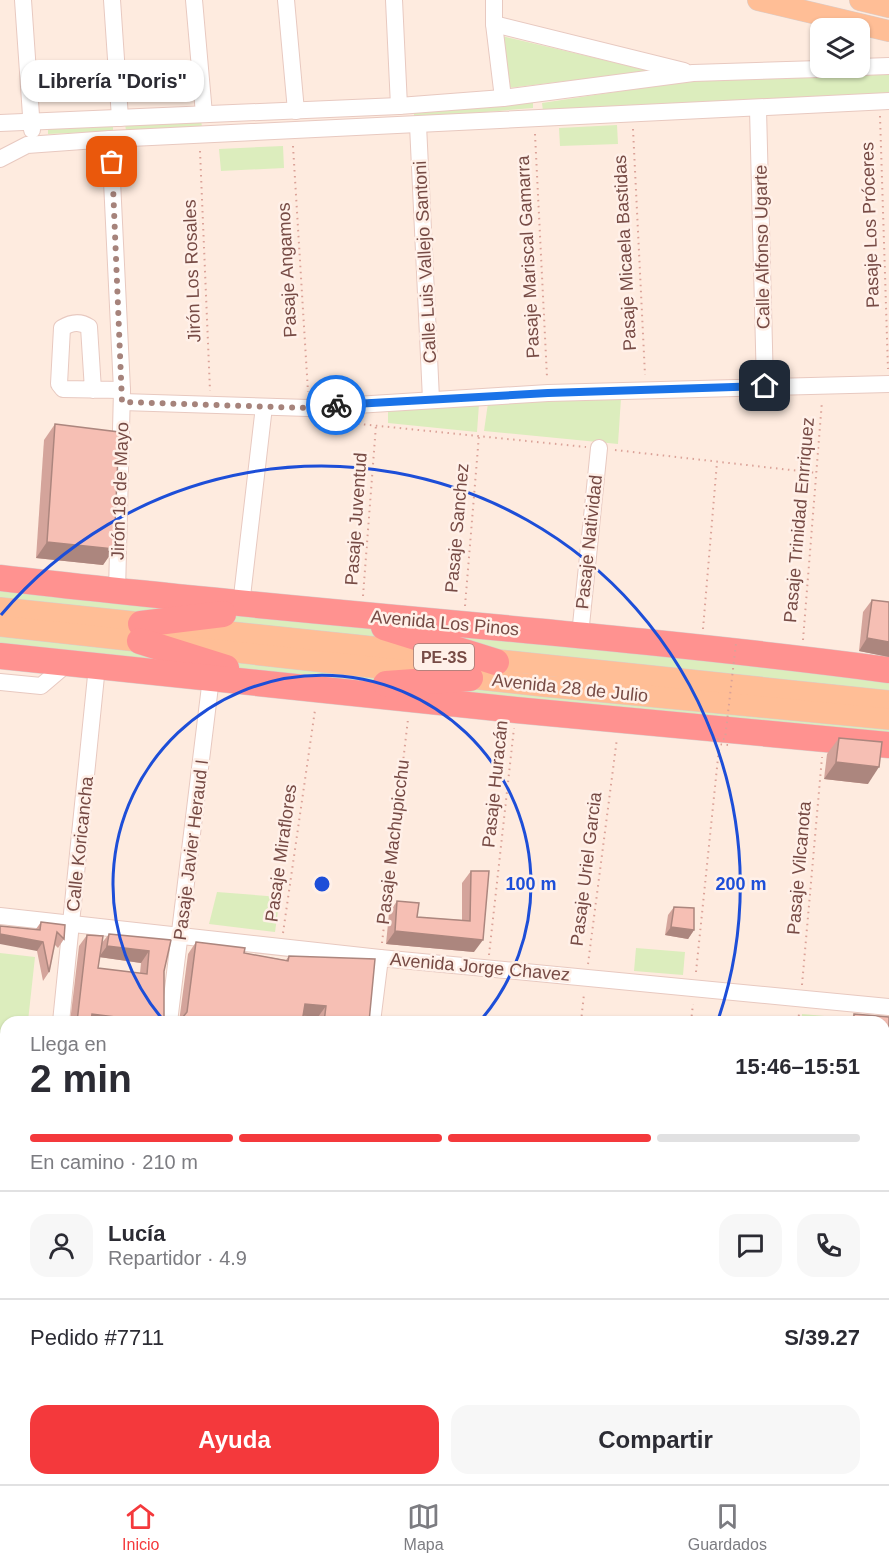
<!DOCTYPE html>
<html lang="es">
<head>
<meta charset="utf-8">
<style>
  :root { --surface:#fff; --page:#f7f7f7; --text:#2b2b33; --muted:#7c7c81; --line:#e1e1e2; --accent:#f4393c }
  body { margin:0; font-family:Arial,sans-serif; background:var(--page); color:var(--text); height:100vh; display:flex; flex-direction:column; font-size:22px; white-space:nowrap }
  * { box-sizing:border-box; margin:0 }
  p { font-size:20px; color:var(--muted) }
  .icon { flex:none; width:33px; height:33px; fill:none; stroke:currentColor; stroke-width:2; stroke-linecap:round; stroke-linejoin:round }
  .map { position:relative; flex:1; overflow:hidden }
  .details { position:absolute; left:0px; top:1016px; width:890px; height:470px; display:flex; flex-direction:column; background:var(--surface); border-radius:18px 18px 0 0; box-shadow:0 2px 4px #0004 }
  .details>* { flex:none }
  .buttons { position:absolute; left:810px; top:18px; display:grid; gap:12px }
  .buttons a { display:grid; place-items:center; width:60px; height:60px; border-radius:12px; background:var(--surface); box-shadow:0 2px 4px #0004; font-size:30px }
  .pin { position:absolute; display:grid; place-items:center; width:51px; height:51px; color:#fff; margin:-26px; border-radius:12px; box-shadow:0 3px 9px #0006 }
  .courier { position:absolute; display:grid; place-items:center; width:60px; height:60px; margin:-30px; border:4px solid #1a73e8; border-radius:50%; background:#fff; color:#222; box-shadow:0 2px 8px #0007 }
  .bubble { position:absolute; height:42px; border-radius:18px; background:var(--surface); box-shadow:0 2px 4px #0004; font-size:20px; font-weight:700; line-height:42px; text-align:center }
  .overview em { font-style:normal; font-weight:700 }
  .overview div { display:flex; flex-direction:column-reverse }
  .overview { display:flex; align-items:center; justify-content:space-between; height:102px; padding:0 30px }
  h1 { font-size:39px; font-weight:700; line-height:45px }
  .bar { display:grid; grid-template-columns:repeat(4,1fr); gap:9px 6px; align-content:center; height:72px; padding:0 30px }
  .bar i { height:8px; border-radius:4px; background:var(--line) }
  .bar .active { background:var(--accent) }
  .bar p { grid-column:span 4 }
  .line { display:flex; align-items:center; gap:15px; padding:0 30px; border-top:2px solid var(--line) }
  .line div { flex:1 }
  .round { display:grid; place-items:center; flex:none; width:63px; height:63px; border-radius:18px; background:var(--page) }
  .cta { display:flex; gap:12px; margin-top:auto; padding:12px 30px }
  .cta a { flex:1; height:69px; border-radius:18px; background:var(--accent); color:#fff; font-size:24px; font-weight:700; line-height:69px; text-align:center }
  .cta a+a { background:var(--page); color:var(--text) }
  .dock { display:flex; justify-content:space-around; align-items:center; height:84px; border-top:2px solid var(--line); background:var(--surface); font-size:16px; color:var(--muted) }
  .dock a { display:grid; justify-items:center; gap:3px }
  .dock .active { color:var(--accent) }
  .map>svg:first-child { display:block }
</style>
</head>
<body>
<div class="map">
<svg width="889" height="1484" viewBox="0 0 889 1484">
  <rect width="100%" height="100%" fill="#feebdf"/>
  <!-- green -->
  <g fill="#dcedbd">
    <polygon points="502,36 651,71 508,88"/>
    <polygon points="889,73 889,94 543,111 542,103 700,79"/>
    <polygon points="533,102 533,108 414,118 414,111"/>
    <polygon points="201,120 202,127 126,131 125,123"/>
    <polygon points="113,123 113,131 48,134 48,125"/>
    <polygon points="617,125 618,144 560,146 559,128"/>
    <polygon points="283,146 284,168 221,171 219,149"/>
    <polygon points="621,398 618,444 484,431 488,403"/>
    <polygon points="479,404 477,432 388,423 388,410"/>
    <polygon points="0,587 889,677 889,692 0,600"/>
    <polygon points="0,633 889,726 889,736 0,645"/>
    <polygon points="217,892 280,897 275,932 209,924"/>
    <polygon points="636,948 685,952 683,975 634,971"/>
    <polygon points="0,953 35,957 28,1021 6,1022 6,1180 0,1179"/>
    <polygon points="802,1014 881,1021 802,1022"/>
    <rect x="884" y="1022" width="5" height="203"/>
    <polygon points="688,1479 738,1479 751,1484 698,1484"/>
  </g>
  <!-- water -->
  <polygon fill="#b2e9e4" stroke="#98dcd6" stroke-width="1.5" points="636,1479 685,1479 695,1484 648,1484"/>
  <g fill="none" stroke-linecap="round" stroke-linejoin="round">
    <!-- minor casing -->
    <g stroke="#e8c9c0" stroke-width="18">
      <g id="minor">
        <polyline points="23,0 32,130"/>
        <polyline points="112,0 120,118"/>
        <polyline points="194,0 204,114"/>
        <polyline points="286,0 296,111"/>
        <polyline points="394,0 399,106"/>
        <polyline points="494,0 494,24 503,98"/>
        <polyline points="494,24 684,71"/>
        <polyline points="860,67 889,66"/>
        <polyline points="758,109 765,386"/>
        <polyline points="0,123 399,106 503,98 693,73 852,68"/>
        <polyline points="418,125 431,399"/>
        <polyline points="110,139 122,390 117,592"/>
        <polyline points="0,159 27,145 110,139 889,101"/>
        <path d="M 93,390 L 89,327 C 80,321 72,322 62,328 L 59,384 L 63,389 L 122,390"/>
        <polyline points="122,402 308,408 548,393 889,384"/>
        <polyline points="241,605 263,415"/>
        <polyline points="580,635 599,448"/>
        <polyline points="0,682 41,686 68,663"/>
        <polyline points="0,916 380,958 889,1007"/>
        <polyline points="61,1022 97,666"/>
        <polyline points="169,1022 211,678"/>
        <polyline points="372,1022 380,958"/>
        <polyline points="0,1253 6,1254"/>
        <polyline points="0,1398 6,1399"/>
        <polyline points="884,1399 889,1399"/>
        <polyline points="390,1479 415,1479"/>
        <polyline points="762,1479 774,1484"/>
        <polyline points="19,1484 19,1479"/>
        <polyline points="113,1484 114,1479"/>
        <polyline points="204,1484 204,1479"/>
        <polyline points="323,1484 324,1479"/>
      </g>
    </g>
    <!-- major casing -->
    <g stroke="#d9cdcb" stroke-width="22">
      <g id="major">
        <polyline points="758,0 889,31"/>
        <polyline points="860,0 889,7"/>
        <polyline points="0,608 889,701"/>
        <polyline points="0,626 543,686 889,719"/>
      </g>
    </g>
    <!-- highway casing -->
    <g stroke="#d9cdcb" stroke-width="27">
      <g id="highway">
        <path d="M 0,578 C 296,613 593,631 889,670"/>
        <polyline points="141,624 223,614"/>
        <polyline points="384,627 496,662"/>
        <polyline points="140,641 226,668"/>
        <polyline points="0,656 516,710 889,745"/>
        <polyline points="386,684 470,678"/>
      </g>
    </g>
    <!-- path -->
    <g stroke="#dba298" stroke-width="2" stroke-dasharray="1.5 4.5" stroke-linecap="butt">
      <polyline points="880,116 888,369"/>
      <polyline points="633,129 645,375"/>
      <polyline points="535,134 547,377"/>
      <polyline points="293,146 308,392"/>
      <polyline points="200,151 210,391"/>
      <polyline points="340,422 586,447"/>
      <polyline points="615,450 817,473"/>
      <polyline points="363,596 376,425"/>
      <polyline points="465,606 479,435"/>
      <polyline points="703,629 717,462"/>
      <polyline points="803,640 822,401"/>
      <polyline points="283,933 315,710"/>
      <polyline points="382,943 408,719"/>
      <polyline points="489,955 514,728"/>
      <polyline points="588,964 617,738"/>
      <polyline points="696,972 719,748"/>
      <polyline points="802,985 822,757"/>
      <polyline points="581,1022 584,994"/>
      <polyline points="691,1022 693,1004"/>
      <polyline points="798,1022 799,1014"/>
      <polyline points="884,1230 889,1231"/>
      <polyline points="0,1416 0,1429"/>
    </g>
    <!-- minor -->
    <use href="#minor" stroke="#fff" stroke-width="16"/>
    <!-- major -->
    <use href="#major" stroke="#ffbe96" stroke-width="21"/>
    <!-- highway -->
    <use href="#highway" stroke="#ff9290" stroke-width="26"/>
    <!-- path-bridge -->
    <polyline stroke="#dba298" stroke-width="2" stroke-dasharray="1.5 4.5" stroke-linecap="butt" points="728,745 716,744 716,739 725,739 736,643"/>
  </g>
  <!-- wall -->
  <g fill="#d4a49b" fill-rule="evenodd">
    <polygon points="55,424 114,549 103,565 36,558 44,440"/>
    <polygon points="872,600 889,657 859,651 863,612"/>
    <polygon points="839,738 868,784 824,779 827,754"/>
    <polygon points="471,871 474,952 386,944 389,913 397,901 417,917 462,920 462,883"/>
    <polygon points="674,907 694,930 688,939 665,935 668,915"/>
    <polygon points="41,922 65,925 64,939 58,948 54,944 49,972 43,981 37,951 36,929"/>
    <path d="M 109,934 L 171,940 L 164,971 L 164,1022 L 70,1022 L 79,946 L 87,935 L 101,944 ZM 99,957 L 141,963 L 140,973 L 98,968 Z"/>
    <polygon points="196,942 244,953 286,960 289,956 369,1022 317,1022 318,1017 303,1016 179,1022 188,954"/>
    <polygon points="854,1014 889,1017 889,1112 884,1111 884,1022 849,1022"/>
    <polygon points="28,1479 90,1479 30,1484"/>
    <polygon points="214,1479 254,1479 214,1484"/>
  </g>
  <!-- shaded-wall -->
  <g fill="#ac867e">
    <polygon points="47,542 114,549 103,565 36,558"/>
    <polygon points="867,638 889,642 889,657 859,651"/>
    <polygon points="836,762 879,767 868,784 824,779"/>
    <polygon points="671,927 694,930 688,939 665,935"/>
    <polygon points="395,931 483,940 474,952 386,944"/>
    <polygon points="0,934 43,942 37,951 0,944"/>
    <polygon points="107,946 149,951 141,963 99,957"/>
    <polygon points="305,1004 326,1006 318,1017 297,1015"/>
    <polygon points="92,1014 115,1017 112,1022 87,1022"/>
    <polygon points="884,1094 889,1094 889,1112 884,1111"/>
    <polygon points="6,1381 6,1383 3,1388 0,1389 0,1383"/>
    <polygon points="171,1481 193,1484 169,1484"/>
  </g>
  <!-- building -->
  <g fill="#f6bfb4" stroke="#ac867e" stroke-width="1.5">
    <polygon points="55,424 119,432 114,549 47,542"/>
    <polygon points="872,600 889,602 889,642 867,638"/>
    <polygon points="839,738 882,742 879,767 836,762"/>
    <polygon points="471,871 489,871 483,940 395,931 397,901 419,903 417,917 470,921"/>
    <polygon points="674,907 694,908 694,930 671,927"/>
    <polygon points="41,922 65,925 64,939 57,932 49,972 43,942 0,934 0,926 40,930"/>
    <polygon points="109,934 171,940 164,971 164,1022 115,1022 115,1017 92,1014 91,1022 77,1022 87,935 103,936 98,968 147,974 149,951 107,946"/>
    <polygon points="196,942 245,948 244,953 288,961 289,956 375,959 369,1022 324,1022 326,1006 305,1004 302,1022 179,1022 187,1012"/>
    <polygon points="854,1014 889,1017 889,1094 884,1094 884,1022 854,1022"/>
    <polygon points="0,1263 6,1264 6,1339 2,1347 6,1348 6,1381 0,1383"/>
    <polygon points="33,1479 90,1479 89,1484 30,1484"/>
    <polygon points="128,1479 197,1479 196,1483 201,1479 205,1484 193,1484 171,1481 171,1484 122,1484 128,1481"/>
    <polygon points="219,1479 254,1479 251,1484 211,1484 216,1484"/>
    <polygon points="338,1480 360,1484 337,1484"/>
  </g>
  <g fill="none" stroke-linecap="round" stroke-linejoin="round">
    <!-- done -->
    <polyline stroke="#a6837b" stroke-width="6" stroke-dasharray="0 10.8" points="112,162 122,402 308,408 336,405"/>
    <!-- route -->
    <polyline stroke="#1a73e8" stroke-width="8" points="336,405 548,393 765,386"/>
  </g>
  <!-- distance rings -->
  <g fill="none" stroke="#1d4ed8" stroke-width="3">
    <path d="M164 1021A209 209 0 1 1 480 1021"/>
    <path d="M1 615A419 419 0 0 1 718 1020"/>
  </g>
  <g text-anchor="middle" stroke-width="5" stroke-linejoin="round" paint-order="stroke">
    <!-- shield labels -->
    <rect fill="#fff0e8" stroke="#a07c76" stroke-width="1.5" x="414" y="644" width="60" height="26" rx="4.5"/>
    <g font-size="16" font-weight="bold" fill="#774b45">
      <text x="444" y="663">PE-3S</text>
    </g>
    <!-- street labels -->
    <g font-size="18" fill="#774b45" stroke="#fff0e8">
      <text transform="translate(870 225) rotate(-92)" y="6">Pasaje Los Próceres</text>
      <text transform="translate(762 247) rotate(-91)" y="6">Calle Alfonso Ugarte</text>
      <text transform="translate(625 253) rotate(-93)" y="6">Pasaje Micaela Bastidas</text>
      <text transform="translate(528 257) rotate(-93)" y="6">Pasaje Mariscal Gamarra</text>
      <text transform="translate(425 262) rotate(-93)" y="6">Calle Luis Vallejo Santoni</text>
      <text transform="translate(287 270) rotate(-93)" y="6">Pasaje Angamos</text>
      <text transform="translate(192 271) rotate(-92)" y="6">Jirón Los Rosales</text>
      <text transform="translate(120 491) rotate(-88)" y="6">Jirón 18 de Mayo</text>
      <text transform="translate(356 519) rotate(-86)" y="6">Pasaje Juventud</text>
      <text transform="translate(799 520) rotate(-85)" y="6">Pasaje Trinidad Enrriquez</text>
      <text transform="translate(457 528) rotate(-85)" y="6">Pasaje Sanchez</text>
      <text transform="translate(589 542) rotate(-84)" y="6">Pasaje Natividad</text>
      <text transform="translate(445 623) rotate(5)" y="6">Avenida Los Pinos</text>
      <text transform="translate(570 688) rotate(6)" y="6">Avenida 28 de Julio</text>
      <text transform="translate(495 784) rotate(-84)" y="6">Pasaje Huracán</text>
      <text transform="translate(393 842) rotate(-83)" y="6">Pasaje Machupicchu</text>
      <text transform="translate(80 844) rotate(-84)" y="6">Calle Koricancha</text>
      <text transform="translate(191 850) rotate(-83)" y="6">Pasaje Javier Heraud I</text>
      <text transform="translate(281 853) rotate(-82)" y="6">Pasaje Miraflores</text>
      <text transform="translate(799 868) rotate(-85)" y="6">Pasaje Vilcanota</text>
      <text transform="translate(586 869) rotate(-83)" y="6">Pasaje Uriel Garcia</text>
      <text transform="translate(480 967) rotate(5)" y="6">Avenida Jorge Chavez</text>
    </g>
  </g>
  <circle cx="322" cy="884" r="9" fill="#1d4ed8" stroke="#fff0e8" stroke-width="3"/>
  <g font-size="18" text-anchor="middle" font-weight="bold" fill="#1d4ed8" stroke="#fff0e8" stroke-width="5" stroke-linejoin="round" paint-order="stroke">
    <text x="531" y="890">100 m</text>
    <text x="741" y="890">200 m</text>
  </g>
</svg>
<div class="buttons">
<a><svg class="icon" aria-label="layers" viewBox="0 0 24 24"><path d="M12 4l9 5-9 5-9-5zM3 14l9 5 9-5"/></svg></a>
</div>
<div class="pin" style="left:112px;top:162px;background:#ea580c"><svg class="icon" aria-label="bag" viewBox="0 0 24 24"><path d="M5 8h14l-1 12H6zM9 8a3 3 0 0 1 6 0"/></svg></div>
<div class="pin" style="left:765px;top:386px;background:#1f2937"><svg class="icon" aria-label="home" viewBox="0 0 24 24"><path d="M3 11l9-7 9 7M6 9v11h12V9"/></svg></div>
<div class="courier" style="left:336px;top:405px"><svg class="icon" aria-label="bike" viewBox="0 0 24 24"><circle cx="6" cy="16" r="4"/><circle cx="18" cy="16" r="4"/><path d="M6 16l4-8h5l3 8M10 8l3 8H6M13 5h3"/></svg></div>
<div class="bubble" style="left:21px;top:60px;width:183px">Librería &quot;Doris&quot;</div>
<section class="details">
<div class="overview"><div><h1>2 min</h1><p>Llega en</p></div><em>15:46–15:51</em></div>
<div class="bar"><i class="active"></i><i class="active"></i><i class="active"></i><i></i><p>En camino · 210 m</p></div>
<div class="line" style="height:108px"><a class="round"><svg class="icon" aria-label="person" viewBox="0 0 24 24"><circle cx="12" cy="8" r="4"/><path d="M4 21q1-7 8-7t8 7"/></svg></a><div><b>Lucía</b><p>Repartidor · 4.9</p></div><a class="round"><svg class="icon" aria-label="chat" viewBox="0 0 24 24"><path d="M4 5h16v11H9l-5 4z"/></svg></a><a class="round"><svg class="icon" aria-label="phone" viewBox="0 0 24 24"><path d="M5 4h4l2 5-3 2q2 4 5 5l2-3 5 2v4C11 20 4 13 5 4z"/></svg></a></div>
<div class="line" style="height:78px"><div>Pedido #7711</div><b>S/39.27</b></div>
<div class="cta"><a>Ayuda</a><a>Compartir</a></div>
</section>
</div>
<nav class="dock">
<a class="active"><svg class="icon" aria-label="home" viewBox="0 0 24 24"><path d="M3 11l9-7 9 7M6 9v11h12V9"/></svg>Inicio</a>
<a><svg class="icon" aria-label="map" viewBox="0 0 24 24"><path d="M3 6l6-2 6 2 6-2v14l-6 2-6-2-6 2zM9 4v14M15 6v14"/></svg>Mapa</a>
<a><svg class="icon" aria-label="saved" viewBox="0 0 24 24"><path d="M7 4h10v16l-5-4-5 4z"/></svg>Guardados</a>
</nav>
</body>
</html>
